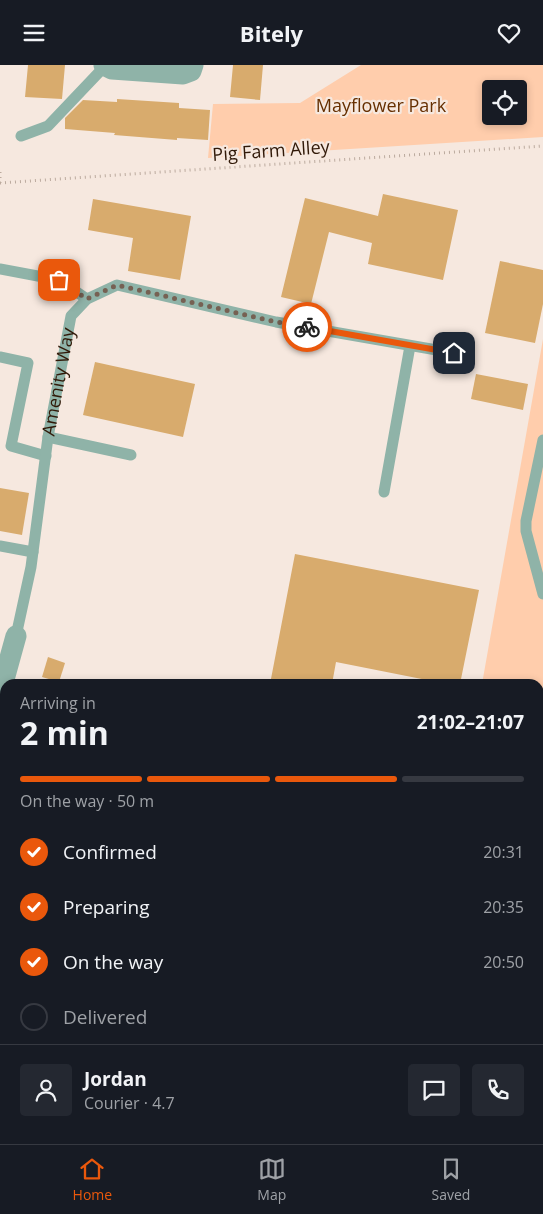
<!DOCTYPE html>
<html lang="en">
<head>
<meta charset="utf-8">
<style>
  :root { --surface:#171b24; --page:#242831; --text:#f1f3f6; --muted:#9ea1a6; --line:#363941; --accent:#ea580c }
  body { margin:0; font-family:"Open Sans",sans-serif; background:var(--page); color:var(--text); height:100vh; display:flex; flex-direction:column; font-size:19px; white-space:nowrap }
  * { box-sizing:border-box; margin:0 }
  p { font-size:16px; color:var(--muted) }
  .icon { flex:none; width:28px; height:28px; fill:none; stroke:currentColor; stroke-width:2; stroke-linecap:round; stroke-linejoin:round }
  .map { position:relative; flex:1; overflow:hidden }
  .drawer { position:absolute; left:0px; top:614px; width:544px; height:466px; display:flex; flex-direction:column; background:var(--surface); border-radius:15px 15px 0 0; box-shadow:0 2px 8px #0003 }
  .drawer>* { flex:none }
  .controls { position:absolute; left:482px; top:15px; display:grid; gap:10px }
  .controls a { display:grid; place-items:center; width:45px; height:45px; border-radius:5px; background:var(--surface); box-shadow:0 2px 8px #0003; font-size:25px }
  .pin { position:absolute; display:grid; place-items:center; width:42px; height:42px; color:#fff; margin:-21px; border-radius:10px; box-shadow:0 2px 8px #0006 }
  .courier { position:absolute; display:grid; place-items:center; width:50px; height:50px; margin:-25px; border:4px solid #ea580c; border-radius:50%; background:#fff; color:#222; box-shadow:0 1px 6px #0007 }
  .headline em { font-style:normal; font-weight:700 }
  .headline div { display:flex; flex-direction:column-reverse }
  .headline { display:flex; align-items:center; justify-content:space-between; height:85px; padding:0 20px }
  h1 { font-size:32px; font-weight:700; line-height:38px }
  .bar { display:grid; grid-template-columns:repeat(4,1fr); gap:8px 5px; align-content:center; height:60px; padding:0 20px }
  .bar i { height:6px; border-radius:4px; background:var(--line) }
  .bar .on { background:var(--accent) }
  .bar p { grid-column:span 4 }
  .line { display:flex; align-items:center; gap:12px; padding:0 20px; border-top:1px solid var(--line) }
  .line div { flex:1 }
  .round { display:grid; place-items:center; flex:none; width:52px; height:52px; border-radius:5px; background:var(--page) }
  ol { padding:0 20px; list-style:none }
  li { display:flex; align-items:center; gap:15px; height:55px }
  li p { margin-inline-start:auto }
  li .icon { padding:5px; border-radius:50%; background:var(--accent); color:#fff; stroke-width:4 }
  li:last-child { color:var(--muted) }
  li i { width:28px; height:28px; border:2px solid var(--line); border-radius:50% }
  header { display:flex; justify-content:space-between; align-items:center; height:65px; padding:0 20px; background:var(--surface); font-size:22px; font-weight:700 }
  .tabs { display:flex; justify-content:space-around; align-items:center; height:70px; border-top:1px solid var(--line); background:var(--surface); font-size:14px; color:var(--muted) }
  .tabs a { display:grid; justify-items:center; gap:2px }
  .tabs .on { color:var(--accent) }
  .map>svg:first-child { display:block }
</style>
</head>
<body>
<header><svg class="icon" aria-label="menu" viewBox="0 0 24 24"><path d="M4 6h16M4 12h16M4 18h16"/></svg>Bitely<svg class="icon" aria-label="heart" viewBox="0 0 24 24"><path d="M12 20l-8-8c-3-5 5-10 8-4 3-6 11-1 8 4z"/></svg></header>
<div class="map">
<svg width="543" height="1079" viewBox="0 0 543 1079">
  <rect width="100%" height="100%" fill="#f6e8df"/>
  <!-- green -->
  <g fill="#ffcdac" fill-rule="evenodd">
    <path d="M 361,0 L 543,0 L 543,72 L 208,93 L 213,39 L 300,38 ZM 491,24 L 519,24 L 519,51 L 491,51 Z"/>
    <polygon points="543,274 543,1001 539,998 539,619 482,619"/>
  </g>
  <!-- building -->
  <g fill="#d8ab6d">
    <polygon points="28,0 65,0 62,34 25,32"/>
    <polygon points="233,0 263,0 260,35 230,32"/>
    <polygon points="117,34 179,38 179,43 210,45 208,75 177,73 177,75 114,70 115,68 65,64 65,53 83,35 117,37"/>
    <polygon points="383,129 458,145 443,215 368,199 372,178 329,167 311,239 281,232 305,133 378,151"/>
    <polygon points="93,134 191,151 180,215 128,206 133,173 88,165"/>
    <polygon points="500,196 543,205 543,239 535,278 485,268"/>
    <polygon points="95,297 195,319 183,372 83,350"/>
    <polygon points="476,309 528,319 523,345 471,334"/>
    <polygon points="0,423 29,428 22,470 0,466"/>
    <polygon points="295,489 479,525 460,619 447,619 336,597 332,619 270,619"/>
    <polygon points="48,592 65,598 59,617 42,612"/>
  </g>
  <g fill="none" stroke-linecap="round" stroke-linejoin="round">
    <!-- path -->
    <g stroke="#bbaa9e" stroke-width="3" stroke-dasharray="1 4" stroke-linecap="butt">
      <polyline points="0,107 0,118"/>
      <polyline points="0,118 543,81"/>
      <polyline points="539,909 543,908"/>
    </g>
    <!-- lane -->
    <g stroke="#8fb3a8" stroke-width="11">
      <polyline points="21,71 48,61 105,1"/>
      <polyline points="0,204 59,215 87,234"/>
      <polyline points="0,292 28,298 11,381 46,391"/>
      <polyline points="48,372 131,390"/>
      <polyline points="543,375 526,456 526,466 543,529"/>
      <polyline points="384,427 410,281"/>
      <polyline points="0,481 33,487"/>
      <path id="s1" d="M 16,571 L 31,502 L 48,372 L 71,251 L 87,234 L 117,220 L 276,257 L 454,288"/>
      <polyline points="539,746 543,744"/>
      <polyline points="539,962 543,964"/>
      <polyline points="413,1075 422,1079"/>
      <polyline points="207,1079 209,1075"/>
    </g>
    <!-- street -->
    <g stroke="#8fb3a8" stroke-width="21">
      <polyline points="104,0 112,4 183,9 191,6 193,0"/>
      <polyline points="0,629 16,571"/>
      <polyline points="122,1075 131,1079"/>
    </g>
    <!-- secondary -->
    <g stroke="#5f9888" stroke-width="28">
      <polyline points="0,694 5,695"/>
      <polyline points="539,1022 543,1025"/>
    </g>
  </g>
  <g fill="none" stroke-linecap="round" stroke-linejoin="round">
    <!-- done -->
    <polyline stroke="#766153" stroke-width="5" stroke-dasharray="0 9" points="59,215 87,234 117,220 276,257 307,262"/>
    <!-- route -->
    <polyline stroke="#ea580c" stroke-width="6" points="307,262 454,288"/>
  </g>
  <g text-anchor="middle" stroke-width="4.5" stroke-linejoin="round" paint-order="stroke">
    <!-- park labels -->
    <g font-size="18" fill="#662f00" stroke="#f6e8df">
      <text x="381" y="47">Mayflower Park</text>
    </g>
    <!-- street labels -->
    <g font-size="18" fill="#311908" stroke="#f6e8df">
      <text transform="translate(271 86) rotate(-4)" y="6">Pig Farm Alley</text>
      <text dy="6" stroke="none"><textPath href="#s1" startOffset="258">Amenity Way</textPath></text>
    </g>
  </g>
</svg>
<div class="controls">
<a><svg class="icon" aria-label="locate" viewBox="0 0 24 24"><circle cx="12" cy="12" r="6"/><path d="M12 2v4M12 18v4M2 12h4M18 12h4"/></svg></a>
</div>
<div class="pin" style="left:59px;top:215px;background:#ea580c"><svg class="icon" aria-label="bag" viewBox="0 0 24 24"><path d="M5 8h14l-1 12H6zM9 8a3 3 0 0 1 6 0"/></svg></div>
<div class="pin" style="left:454px;top:288px;background:#1f2937"><svg class="icon" aria-label="home" viewBox="0 0 24 24"><path d="M3 11l9-7 9 7M6 9v11h12V9"/></svg></div>
<div class="courier" style="left:307px;top:262px"><svg class="icon" aria-label="bike" viewBox="0 0 24 24"><circle cx="6" cy="16" r="4"/><circle cx="18" cy="16" r="4"/><path d="M6 16l4-8h5l3 8M10 8l3 8H6M13 5h3"/></svg></div>
<section class="drawer">
<div class="headline"><div><h1>2 min</h1><p>Arriving in</p></div><em>21:02–21:07</em></div>
<div class="bar"><i class="on"></i><i class="on"></i><i class="on"></i><i></i><p>On the way · 50 m</p></div>
<ol>
<li><svg class="icon" aria-label="check" viewBox="0 0 24 24"><path d="M5 12l5 5 9-10"/></svg>Confirmed<p>20:31</p></li>
<li><svg class="icon" aria-label="check" viewBox="0 0 24 24"><path d="M5 12l5 5 9-10"/></svg>Preparing<p>20:35</p></li>
<li><svg class="icon" aria-label="check" viewBox="0 0 24 24"><path d="M5 12l5 5 9-10"/></svg>On the way<p>20:50</p></li>
<li><i></i>Delivered</li>
</ol>
<div class="line" style="height:90px"><a class="round"><svg class="icon" aria-label="person" viewBox="0 0 24 24"><circle cx="12" cy="8" r="4"/><path d="M4 21q1-7 8-7t8 7"/></svg></a><div><b>Jordan</b><p>Courier · 4.7</p></div><a class="round"><svg class="icon" aria-label="chat" viewBox="0 0 24 24"><path d="M4 5h16v11H9l-5 4z"/></svg></a><a class="round"><svg class="icon" aria-label="phone" viewBox="0 0 24 24"><path d="M5 4h4l2 5-3 2q2 4 5 5l2-3 5 2v4C11 20 4 13 5 4z"/></svg></a></div>
</section>
</div>
<nav class="tabs">
<a class="on"><svg class="icon" aria-label="home" viewBox="0 0 24 24"><path d="M3 11l9-7 9 7M6 9v11h12V9"/></svg>Home</a>
<a><svg class="icon" aria-label="map" viewBox="0 0 24 24"><path d="M3 6l6-2 6 2 6-2v14l-6 2-6-2-6 2zM9 4v14M15 6v14"/></svg>Map</a>
<a><svg class="icon" aria-label="saved" viewBox="0 0 24 24"><path d="M7 4h10v16l-5-4-5 4z"/></svg>Saved</a>
</nav>
</body>
</html>
